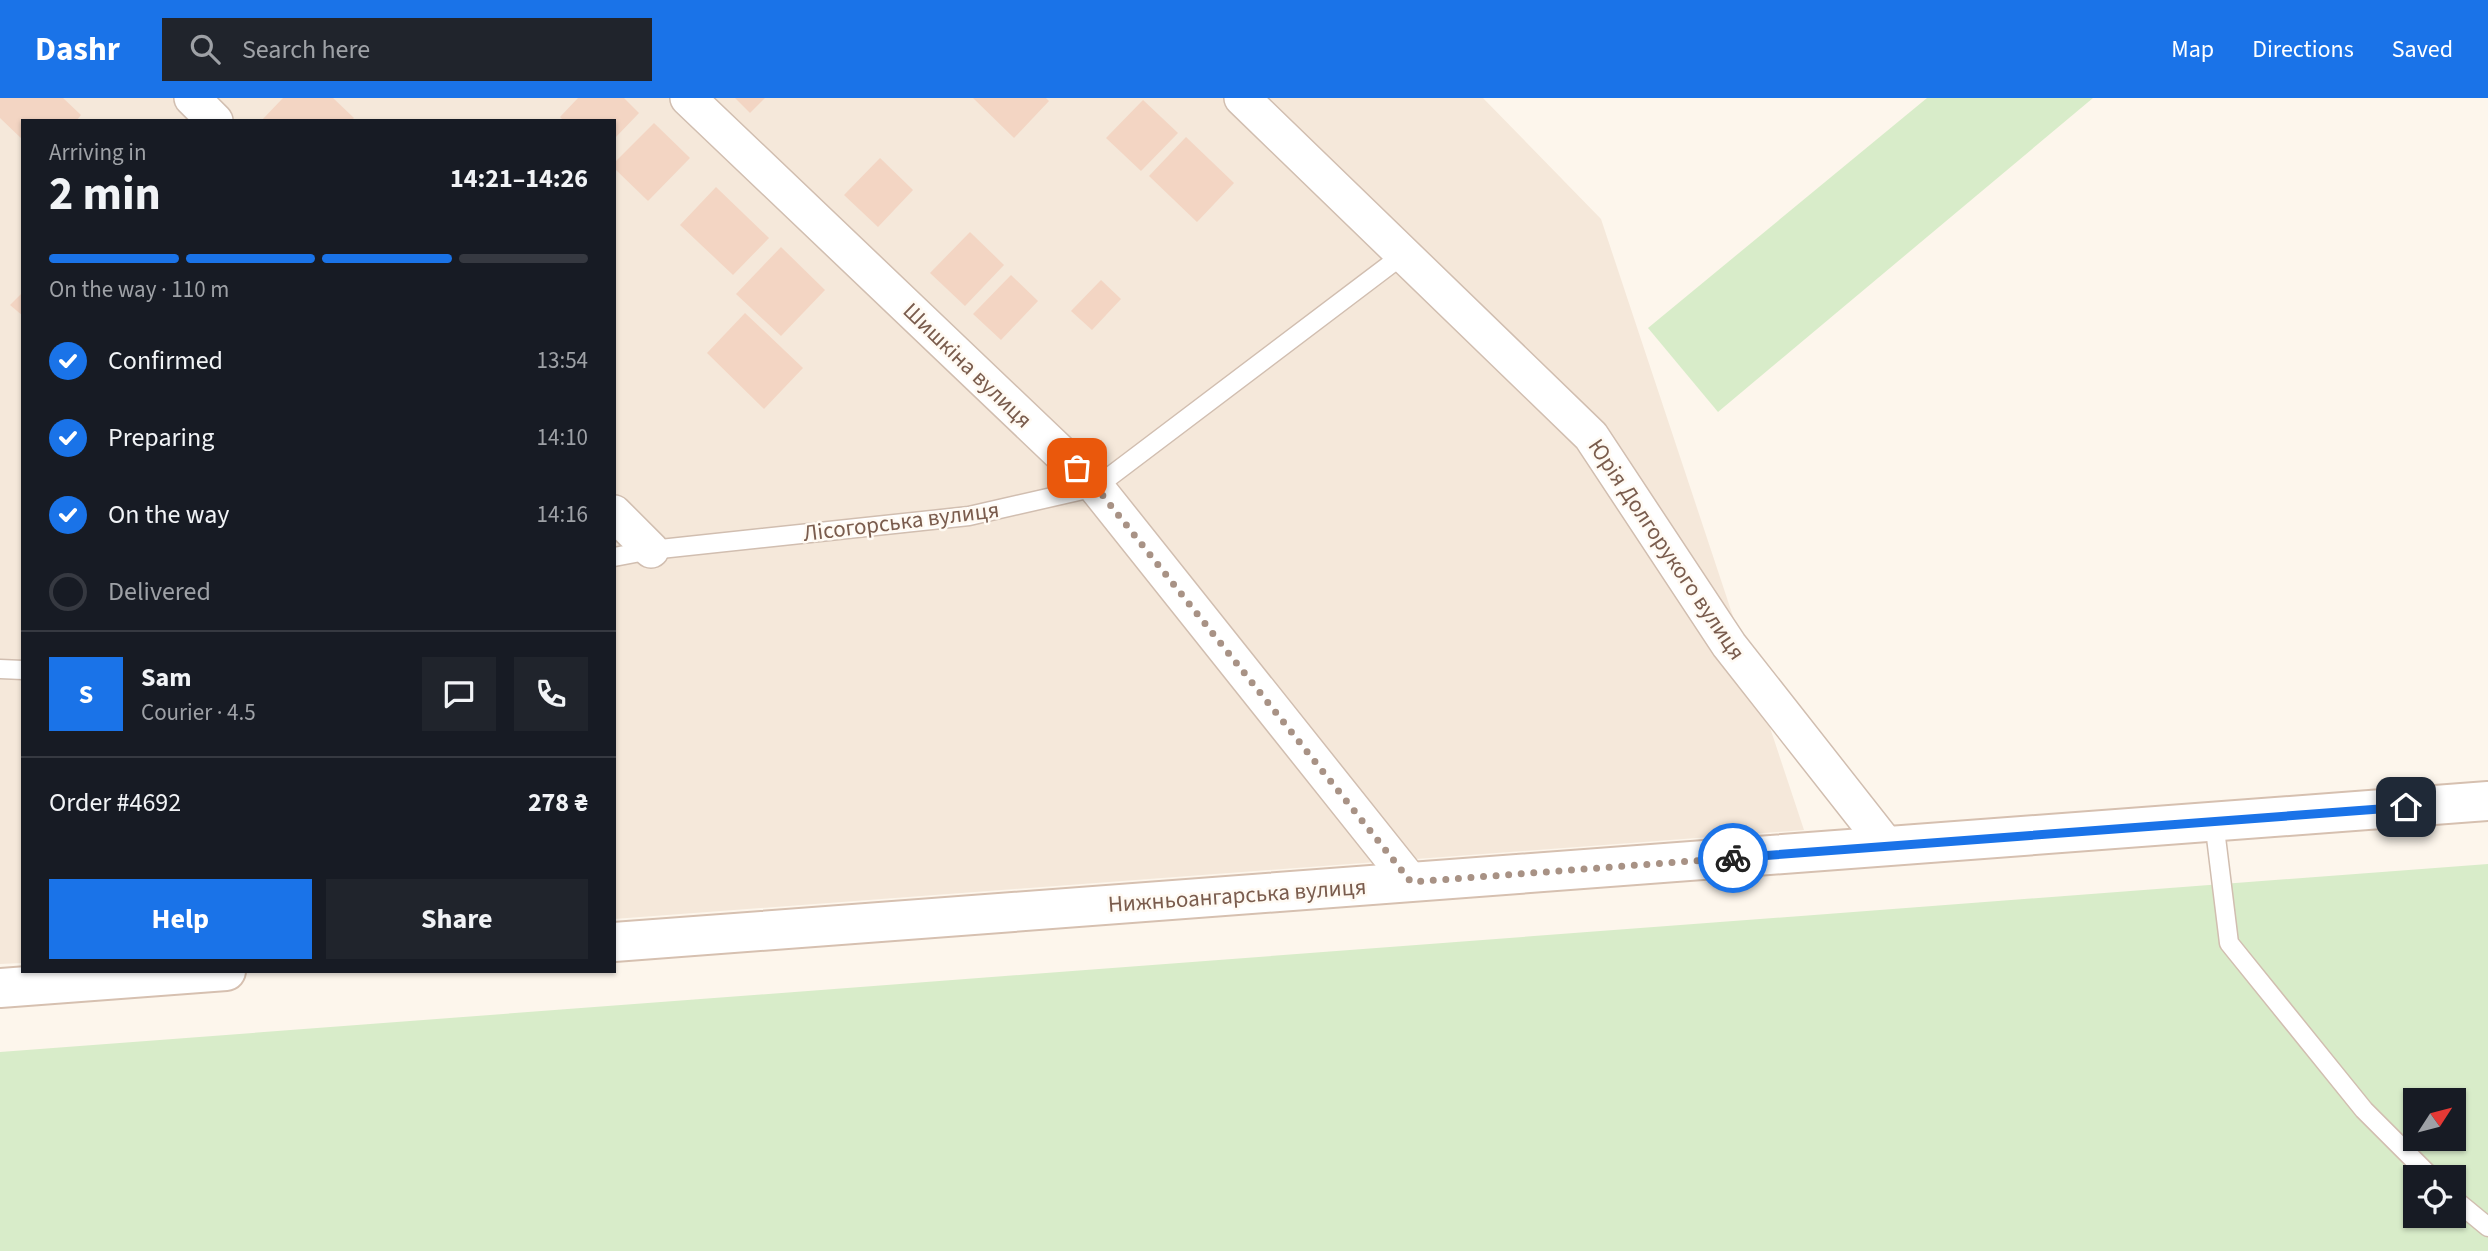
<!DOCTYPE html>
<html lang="en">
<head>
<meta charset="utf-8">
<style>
  :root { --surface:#171b24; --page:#20242c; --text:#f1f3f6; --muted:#9ea1a6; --line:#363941; --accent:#1a73e8 }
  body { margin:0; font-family:"Source Sans 3",sans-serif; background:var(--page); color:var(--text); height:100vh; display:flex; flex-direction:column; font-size:26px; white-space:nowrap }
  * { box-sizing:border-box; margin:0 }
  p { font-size:23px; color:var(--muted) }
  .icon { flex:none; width:38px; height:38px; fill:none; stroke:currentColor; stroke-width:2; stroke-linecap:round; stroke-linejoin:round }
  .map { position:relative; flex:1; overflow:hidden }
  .sheet { position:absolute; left:21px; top:21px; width:595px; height:854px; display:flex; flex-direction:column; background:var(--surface); border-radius:0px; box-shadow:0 2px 5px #0004 }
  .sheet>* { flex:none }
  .needle { width:46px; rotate:54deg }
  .buttons { position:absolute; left:2403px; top:990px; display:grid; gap:14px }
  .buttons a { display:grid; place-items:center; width:63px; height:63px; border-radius:0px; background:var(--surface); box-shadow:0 2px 5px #0004; font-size:35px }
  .pin { position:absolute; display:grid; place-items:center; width:60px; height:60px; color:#fff; margin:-30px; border-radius:14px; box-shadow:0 4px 10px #0006 }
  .courier { position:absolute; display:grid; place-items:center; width:70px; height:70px; margin:-35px; border:5px solid #1a73e8; border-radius:50%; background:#fff; color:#222; box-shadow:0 2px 9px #0007 }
  .headline em { font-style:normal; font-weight:700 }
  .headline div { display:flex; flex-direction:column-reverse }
  .headline { display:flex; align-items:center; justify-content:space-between; height:119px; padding:0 28px }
  h1 { font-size:46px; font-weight:700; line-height:52px }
  .bar { display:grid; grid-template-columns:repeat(4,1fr); gap:10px 7px; align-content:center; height:84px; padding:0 28px }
  .bar i { height:9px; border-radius:5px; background:var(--line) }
  .bar .current { background:var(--accent) }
  .bar p { grid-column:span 4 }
  .line { display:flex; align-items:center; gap:18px; padding:0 28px; border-top:2px solid var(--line) }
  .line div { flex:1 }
  .round { display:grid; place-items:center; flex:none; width:74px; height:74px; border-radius:0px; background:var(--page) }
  ol { padding:0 28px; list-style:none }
  li { display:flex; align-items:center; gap:21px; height:77px }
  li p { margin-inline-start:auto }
  li .icon { padding:7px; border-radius:50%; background:var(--accent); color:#fff; stroke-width:4 }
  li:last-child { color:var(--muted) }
  li i { width:38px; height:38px; border:4px solid var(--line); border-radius:50% }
  .button { display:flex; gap:14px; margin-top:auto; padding:14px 28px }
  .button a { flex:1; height:80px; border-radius:0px; background:var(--accent); color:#fff; font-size:28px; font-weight:700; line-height:80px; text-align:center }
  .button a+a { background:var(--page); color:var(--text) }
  header { display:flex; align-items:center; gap:42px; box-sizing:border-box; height:98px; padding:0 35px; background:var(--accent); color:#fff }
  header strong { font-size:33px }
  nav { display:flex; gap:38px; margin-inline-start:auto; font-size:24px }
  .search { width:490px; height:63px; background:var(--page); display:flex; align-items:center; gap:18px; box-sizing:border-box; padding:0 24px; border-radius:0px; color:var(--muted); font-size:26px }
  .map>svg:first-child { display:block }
</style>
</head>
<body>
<header>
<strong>Dashr</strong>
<div class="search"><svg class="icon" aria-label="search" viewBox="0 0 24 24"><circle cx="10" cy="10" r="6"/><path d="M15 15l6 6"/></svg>Search here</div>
<nav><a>Map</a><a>Directions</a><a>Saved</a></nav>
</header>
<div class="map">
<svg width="2488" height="1153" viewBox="0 0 2488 1153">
  <rect width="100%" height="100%" fill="#fdf6ec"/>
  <!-- residential -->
  <polygon fill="#f5e8da" points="0,0 1483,0 1601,121 1804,732 614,821 614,23 23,23 23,865 0,866"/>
  <!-- green -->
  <g fill="#d8ecc9" fill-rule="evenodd">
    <polygon points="1927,0 2093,0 1718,314 1648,230"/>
    <path d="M 2488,766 L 2488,1153 L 0,1153 L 0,954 ZM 2415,1003 L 2454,1003 L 2454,1041 L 2415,1041 ZM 2415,1080 L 2454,1080 L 2454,1118 L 2415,1118 Z"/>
  </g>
  <!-- building -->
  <g fill="#f3d5c3">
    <polygon points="0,0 63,0 81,17 76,23 23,23 23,42 0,20"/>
    <polygon points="283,0 333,0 354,20 351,23 261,23"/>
    <polygon points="578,0 624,0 639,15 614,41 614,23 564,23 560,19"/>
    <polygon points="735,0 765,0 750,15"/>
    <polygon points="973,0 1046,0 1049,3 1014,40"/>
    <polygon points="1143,2 1178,35 1141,73 1106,40"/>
    <polygon points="654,25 690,60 648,103 614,70 614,65"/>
    <polygon points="1186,39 1234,85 1197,124 1149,78"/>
    <polygon points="880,60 913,92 878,129 844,97"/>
    <polygon points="716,89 769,140 733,177 680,127"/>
    <polygon points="970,134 1004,167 965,208 930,175"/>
    <polygon points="781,149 825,192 781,238 736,196"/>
    <polygon points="1011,177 1038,203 1001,242 973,216"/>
    <polygon points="1101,182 1121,201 1092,232 1071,213"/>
    <polygon points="23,194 23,218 10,207"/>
    <polygon points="745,215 803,270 764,311 707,255"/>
  </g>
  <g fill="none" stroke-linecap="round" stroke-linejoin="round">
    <!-- lane casing -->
    <g stroke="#d1beb0" stroke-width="21">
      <g id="lane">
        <polyline points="614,459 651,452 969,418 1096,389 1404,156"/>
        <polyline points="0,571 23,572"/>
        <polyline points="2214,723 2229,845 2364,1012 2432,1080"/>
        <polyline points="2454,1101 2488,1129"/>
      </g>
    </g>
    <!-- street casing -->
    <g stroke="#d1beb0" stroke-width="38">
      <g id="street">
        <polyline points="192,0 215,23"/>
        <polyline points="688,0 1096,389 1411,784"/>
        <polyline points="1242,0 1591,338 1729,547 1887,748"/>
        <polyline points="614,415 651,452"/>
      </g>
    </g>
    <!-- secondary casing -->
    <g stroke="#d6c0b0" stroke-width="42">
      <g id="secondary">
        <polyline points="614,844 2488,703"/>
        <polyline points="0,890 226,873"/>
      </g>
    </g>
    <!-- lane -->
    <use href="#lane" stroke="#fff" stroke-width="18"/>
    <!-- street -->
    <use href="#street" stroke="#fff" stroke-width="35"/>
    <!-- secondary -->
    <use href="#secondary" stroke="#fff" stroke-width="38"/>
  </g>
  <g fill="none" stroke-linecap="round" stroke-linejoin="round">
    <!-- done -->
    <polyline stroke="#a89285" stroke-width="7" stroke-dasharray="0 12.6" points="1077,370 1096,389 1411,784 1733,760"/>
    <!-- route -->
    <polyline stroke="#1a73e8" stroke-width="9" points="1733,760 2406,709"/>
  </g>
  <g text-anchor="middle" stroke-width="5" stroke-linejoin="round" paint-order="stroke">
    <!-- street labels -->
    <g font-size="23" fill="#7a5c4d" stroke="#fffaf3">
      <text transform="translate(968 267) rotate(44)" y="8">Шишкіна вулиця</text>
      <text transform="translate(901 423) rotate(-7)" y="8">Лісогорська вулиця</text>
      <text transform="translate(1667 451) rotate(56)" y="8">Юрія Долгорукого вулиця</text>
      <text transform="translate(1237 797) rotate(-4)" y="8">Нижньоангарська вулиця</text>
    </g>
  </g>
</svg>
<div class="buttons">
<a><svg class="needle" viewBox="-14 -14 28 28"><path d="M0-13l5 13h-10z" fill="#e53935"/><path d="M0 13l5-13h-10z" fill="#9ea1a6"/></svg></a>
<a><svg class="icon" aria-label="locate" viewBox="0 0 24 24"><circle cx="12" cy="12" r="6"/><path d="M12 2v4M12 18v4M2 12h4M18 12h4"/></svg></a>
</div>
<div class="pin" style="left:1077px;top:370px;background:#ea580c"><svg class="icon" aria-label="bag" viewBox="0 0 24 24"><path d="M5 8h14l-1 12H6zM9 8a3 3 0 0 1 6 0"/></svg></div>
<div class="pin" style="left:2406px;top:709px;background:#1f2937"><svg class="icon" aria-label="home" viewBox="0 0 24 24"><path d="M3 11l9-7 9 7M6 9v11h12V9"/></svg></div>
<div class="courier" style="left:1733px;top:760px"><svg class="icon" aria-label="bike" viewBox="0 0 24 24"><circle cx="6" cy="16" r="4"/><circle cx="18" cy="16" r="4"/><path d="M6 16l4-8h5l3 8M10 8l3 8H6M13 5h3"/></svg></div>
<section class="sheet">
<div class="headline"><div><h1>2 min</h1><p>Arriving in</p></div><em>14:21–14:26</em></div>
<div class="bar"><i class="current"></i><i class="current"></i><i class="current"></i><i></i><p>On the way · 110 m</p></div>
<ol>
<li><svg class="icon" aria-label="check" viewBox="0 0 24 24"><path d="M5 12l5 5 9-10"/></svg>Confirmed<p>13:54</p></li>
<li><svg class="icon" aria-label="check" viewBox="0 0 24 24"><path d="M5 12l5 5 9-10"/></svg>Preparing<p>14:10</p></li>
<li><svg class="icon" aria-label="check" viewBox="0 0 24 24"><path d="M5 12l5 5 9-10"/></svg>On the way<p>14:16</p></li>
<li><i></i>Delivered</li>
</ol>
<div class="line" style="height:126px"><b class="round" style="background:var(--accent);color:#fff">S</b><div><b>Sam</b><p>Courier · 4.5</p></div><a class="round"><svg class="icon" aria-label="chat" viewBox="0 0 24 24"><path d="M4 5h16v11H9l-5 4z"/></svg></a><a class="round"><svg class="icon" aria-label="phone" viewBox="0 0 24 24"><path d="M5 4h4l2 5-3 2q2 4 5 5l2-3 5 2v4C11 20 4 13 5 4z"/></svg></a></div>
<div class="line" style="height:91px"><div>Order #4692</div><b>278 ₴</b></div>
<div class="button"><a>Help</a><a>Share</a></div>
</section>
</div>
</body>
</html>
